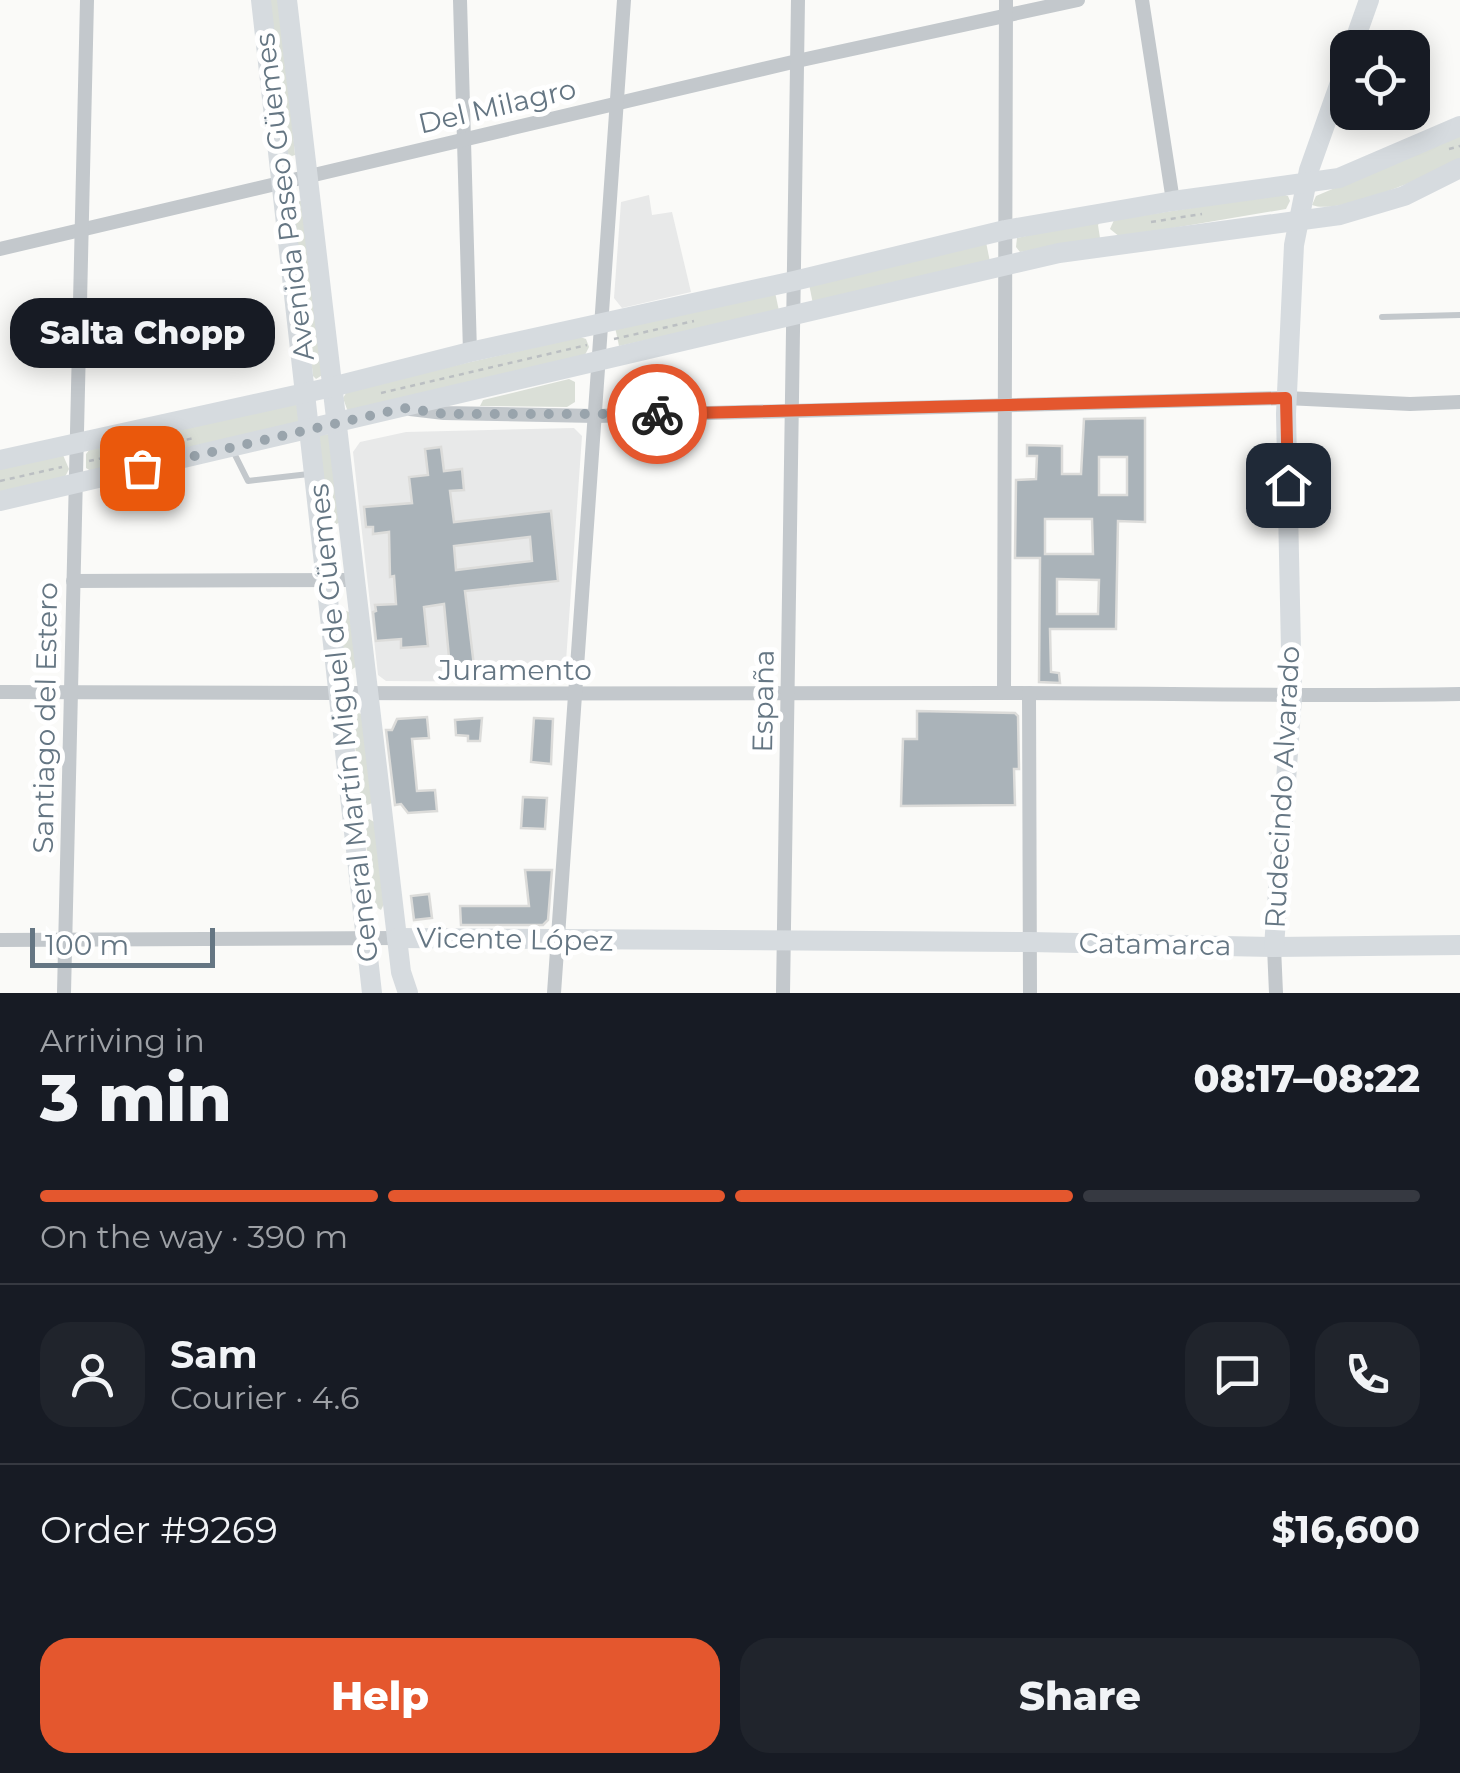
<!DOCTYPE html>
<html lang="en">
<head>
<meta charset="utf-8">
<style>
  :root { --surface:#171b24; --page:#20242c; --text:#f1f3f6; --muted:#9ea1a6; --line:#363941; --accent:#e4572e }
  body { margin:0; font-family:Montserrat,sans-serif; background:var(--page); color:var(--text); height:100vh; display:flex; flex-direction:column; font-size:38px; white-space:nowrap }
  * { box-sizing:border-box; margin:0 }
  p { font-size:32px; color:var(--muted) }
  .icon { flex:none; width:55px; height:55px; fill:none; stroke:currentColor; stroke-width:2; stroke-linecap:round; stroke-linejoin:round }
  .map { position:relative; height:993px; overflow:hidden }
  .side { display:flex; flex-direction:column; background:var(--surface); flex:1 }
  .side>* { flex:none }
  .tools { position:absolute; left:1330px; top:30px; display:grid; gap:20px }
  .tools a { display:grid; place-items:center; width:100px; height:100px; border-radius:20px; background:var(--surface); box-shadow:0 5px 25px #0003; font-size:50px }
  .scale { position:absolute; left:30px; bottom:25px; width:185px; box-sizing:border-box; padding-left:10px; border:5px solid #657683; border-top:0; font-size:28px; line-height:35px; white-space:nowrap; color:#657683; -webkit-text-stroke:8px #fff; paint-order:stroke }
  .pin { position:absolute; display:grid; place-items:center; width:85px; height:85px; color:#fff; margin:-42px; border-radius:20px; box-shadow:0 5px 15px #0006 }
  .courier { position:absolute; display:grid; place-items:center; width:100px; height:100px; margin:-50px; border:8px solid #e4572e; border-radius:50%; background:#fff; color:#222; box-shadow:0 2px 12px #0007 }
  .bubble { position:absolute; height:70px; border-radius:30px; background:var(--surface); box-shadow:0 5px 25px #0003; font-size:32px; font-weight:800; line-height:70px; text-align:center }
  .head em { font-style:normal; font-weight:800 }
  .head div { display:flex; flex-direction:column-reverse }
  .head { display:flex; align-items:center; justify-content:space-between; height:170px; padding:0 40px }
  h1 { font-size:65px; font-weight:800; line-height:75px }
  .bar { display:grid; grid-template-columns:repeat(4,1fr); gap:15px 10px; align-content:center; height:120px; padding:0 40px }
  .bar i { height:12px; border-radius:8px; background:var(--line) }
  .bar .selected { background:var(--accent) }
  .bar p { grid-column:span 4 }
  .line { display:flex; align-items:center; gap:25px; padding:0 40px; border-top:2px solid var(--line) }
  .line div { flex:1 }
  .round { display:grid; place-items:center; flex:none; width:105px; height:105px; border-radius:30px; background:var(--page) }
  .primary-button { display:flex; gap:20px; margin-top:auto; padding:20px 40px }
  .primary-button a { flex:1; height:115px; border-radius:30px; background:var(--accent); color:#fff; font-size:40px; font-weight:800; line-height:115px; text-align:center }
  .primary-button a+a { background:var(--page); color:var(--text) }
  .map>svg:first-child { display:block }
</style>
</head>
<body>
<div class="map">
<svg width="1460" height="993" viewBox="0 0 1460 993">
  <rect width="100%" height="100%" fill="#fafaf8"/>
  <!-- built -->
  <g fill="#e8e9e9">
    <polygon points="649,195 652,215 672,212 691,292 622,308 614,298 621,202"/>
    <polygon points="574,428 582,436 565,675 557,682 386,681 378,675 353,452 360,442 406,432"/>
  </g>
  <!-- green -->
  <g fill="#dadfd7">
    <polygon points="270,0 282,0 295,155 292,156 287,153"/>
    <path d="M 1460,135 L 1460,161 C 1430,174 1341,216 1312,205 L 1316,196 Z"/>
    <polygon points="1282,194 1288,196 1290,201 1286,209 1120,237 1110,229 1114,220"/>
    <polygon points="296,201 301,201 324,374 316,379 313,376 293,206"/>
    <polygon points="1102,219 1098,225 1100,238 1020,252 1016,247 1017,238"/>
    <polygon points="986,242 990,262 813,304 809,284"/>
    <polygon points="775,292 779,311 619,346 615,327"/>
    <polygon points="580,337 586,339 589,347 584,357 348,412 343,398 348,390"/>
    <polygon points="569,379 575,382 575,402 567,407 480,406 483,400"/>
    <polygon points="293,403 298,406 300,419 296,426 94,473 86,468 86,454 90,449"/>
    <polygon points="330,434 340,522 335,525 328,520 319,435"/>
    <polygon points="63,455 69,469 64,479 0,494 0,469"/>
    <polygon points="344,610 349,612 357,666 351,670 345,666 339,614"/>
    <polygon points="354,712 362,714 372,803 365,806 361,801 352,717"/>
    <polygon points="369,819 376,823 385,902 381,910 373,905 364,825"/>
  </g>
  <!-- building -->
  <g fill="#aab3b9" stroke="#dcdcda" stroke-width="2.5" fill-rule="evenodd">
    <path d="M 1145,418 L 1145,522 L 1118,521 L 1116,629 L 1050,629 L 1051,672 L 1059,673 L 1060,683 L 1039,682 L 1040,558 L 1015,558 L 1016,480 L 1036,479 L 1037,456 L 1027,456 L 1027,445 L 1062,446 L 1062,474 L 1081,474 L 1084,419 ZM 1099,457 L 1127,457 L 1127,495 L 1099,495 ZM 1045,519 L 1092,519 L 1093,554 L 1045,554 ZM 1057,579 L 1099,580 L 1098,614 L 1057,614 Z"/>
    <path d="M 441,447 L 444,471 L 462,469 L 464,490 L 450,491 L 454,522 L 551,511 L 558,581 L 465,591 L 474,666 L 450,668 L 444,604 L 424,607 L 428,646 L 401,648 L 401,639 L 376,641 L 373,612 L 376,611 L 375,605 L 396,604 L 394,576 L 390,577 L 389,532 L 373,534 L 373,527 L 366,527 L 364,507 L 412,503 L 409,477 L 428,475 L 425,449 ZM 530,537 L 532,561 L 456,570 L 454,546 Z"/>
    <polygon points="917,711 1015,713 1018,716 1019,769 1014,769 1015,805 901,806 903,739 917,739"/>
    <polygon points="427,717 429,738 412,739 417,791 435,790 437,811 408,813 401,804 395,805 386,730 392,730 397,719"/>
    <polygon points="482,718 480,741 468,741 468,736 456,735 455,720"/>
    <polygon points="534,718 553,719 551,764 531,762"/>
    <polygon points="523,797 547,798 545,829 521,828"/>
    <polygon points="525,870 552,870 548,920 543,925 461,925 460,906 529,906"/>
    <polygon points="429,894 432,918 414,920 411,896"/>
  </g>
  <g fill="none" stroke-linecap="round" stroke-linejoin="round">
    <!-- path -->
    <g stroke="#bbbfc2" stroke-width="2.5" stroke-dasharray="5 5" stroke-linecap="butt">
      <polyline points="1449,149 1460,146"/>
      <polyline points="1151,222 1202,214"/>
      <polyline points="614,339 694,321"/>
      <polyline points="381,393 587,345"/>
      <polyline points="89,461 194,438"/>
      <polyline points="0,481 62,467"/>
    </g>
    <!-- lane -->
    <g stroke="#c3c8cc" stroke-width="6">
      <polyline points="1382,317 1460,315"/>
      <polyline points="232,449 248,481 309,474"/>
    </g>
    <!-- street -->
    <g stroke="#c3c8cc" stroke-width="14">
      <polyline points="460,0 470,352"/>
      <polyline points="1142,0 1173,201"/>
      <polyline points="0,249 797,61 1078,0"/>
      <polyline points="410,409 444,413 596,416 1286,398 1410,404 1460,402"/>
      <polyline points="73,581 354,580"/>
      <path d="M 0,692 C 335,695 671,693 1006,693 C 1158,693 1309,697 1460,694"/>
      <polyline points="1004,693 1006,0"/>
      <polyline points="1029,693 1030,993"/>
      <polyline points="0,940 397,938"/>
      <polyline points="1274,947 1276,993"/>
      <polyline points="64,993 87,0"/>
      <polyline points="554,993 624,0"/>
      <polyline points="783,993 798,0"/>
    </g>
    <!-- secondary -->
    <g stroke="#d6dbdf" stroke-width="20">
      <polyline points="261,0 372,993"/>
      <polyline points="287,0 401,972 408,993"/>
      <polyline points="1352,48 1369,0"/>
      <polyline points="397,938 1030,942 1274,947 1460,945"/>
      <polyline points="1274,947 1292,697 1286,414 1294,245 1309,170 1348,60"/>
    </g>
    <!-- primary -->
    <g stroke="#d6dbdf" stroke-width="20">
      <polyline points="0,460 332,387 470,352 794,281 1005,230 1173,201 1339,178 1460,126"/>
      <polyline points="0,501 1059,253 1340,215 1404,196 1460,168"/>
    </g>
  </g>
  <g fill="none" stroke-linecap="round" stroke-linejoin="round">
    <!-- done -->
    <polyline stroke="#99a4ac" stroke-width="10" stroke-dasharray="0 18" points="142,468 404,408 444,414 657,414"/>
    <!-- route -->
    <polyline stroke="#e4572e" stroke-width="12" points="657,414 1286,398 1288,485"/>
  </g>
  <g text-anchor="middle" stroke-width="10" stroke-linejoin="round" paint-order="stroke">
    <!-- street labels -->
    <g font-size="28" fill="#657683" stroke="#fff">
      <text transform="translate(497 106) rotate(-13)" y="10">Del Milagro</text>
      <text transform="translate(284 197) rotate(-97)" y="10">Avenida Paseo Güemes</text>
      <text x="515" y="680">Juramento</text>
      <text transform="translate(763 701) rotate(-89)" y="10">España</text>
      <text transform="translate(45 718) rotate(-89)" y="10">Santiago del Estero</text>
      <text transform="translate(343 723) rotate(-96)" y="10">General Martín Miguel de Güemes</text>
      <text transform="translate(1282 787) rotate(-87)" y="10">Rudecindo Alvarado</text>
      <text transform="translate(515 939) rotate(1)" y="10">Vicente López</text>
      <text transform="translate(1155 944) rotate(1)" y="10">Catamarca</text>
    </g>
  </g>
</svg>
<div class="tools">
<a><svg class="icon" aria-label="locate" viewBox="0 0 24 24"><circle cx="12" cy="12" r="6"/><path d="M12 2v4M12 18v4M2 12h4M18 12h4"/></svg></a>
</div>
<div class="scale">100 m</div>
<div class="pin" style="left:142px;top:468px;background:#ea580c"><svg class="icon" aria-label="bag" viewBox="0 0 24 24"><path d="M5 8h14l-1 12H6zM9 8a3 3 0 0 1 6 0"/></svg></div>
<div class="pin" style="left:1288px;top:485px;background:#1f2937"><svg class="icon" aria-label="home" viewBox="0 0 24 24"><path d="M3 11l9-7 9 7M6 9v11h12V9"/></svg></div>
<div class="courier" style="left:657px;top:414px"><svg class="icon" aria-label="bike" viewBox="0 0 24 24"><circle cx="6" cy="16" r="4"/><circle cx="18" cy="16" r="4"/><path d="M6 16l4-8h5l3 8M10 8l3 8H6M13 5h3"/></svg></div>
<div class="bubble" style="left:10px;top:298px;width:265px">Salta Chopp</div>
</div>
<section class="side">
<div class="head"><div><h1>3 min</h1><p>Arriving in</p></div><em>08:17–08:22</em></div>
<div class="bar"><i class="selected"></i><i class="selected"></i><i class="selected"></i><i></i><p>On the way · 390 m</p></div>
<div class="line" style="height:180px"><a class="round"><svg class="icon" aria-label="person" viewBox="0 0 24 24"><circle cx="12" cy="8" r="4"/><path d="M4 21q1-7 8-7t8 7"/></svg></a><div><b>Sam</b><p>Courier · 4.6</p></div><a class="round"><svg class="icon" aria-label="chat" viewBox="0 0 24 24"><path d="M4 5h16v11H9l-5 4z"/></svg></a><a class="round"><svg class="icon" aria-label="phone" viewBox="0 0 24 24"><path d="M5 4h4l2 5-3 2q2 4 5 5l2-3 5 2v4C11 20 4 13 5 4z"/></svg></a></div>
<div class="line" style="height:130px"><div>Order #9269</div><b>$16,600</b></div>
<div class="primary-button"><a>Help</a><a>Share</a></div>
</section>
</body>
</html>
